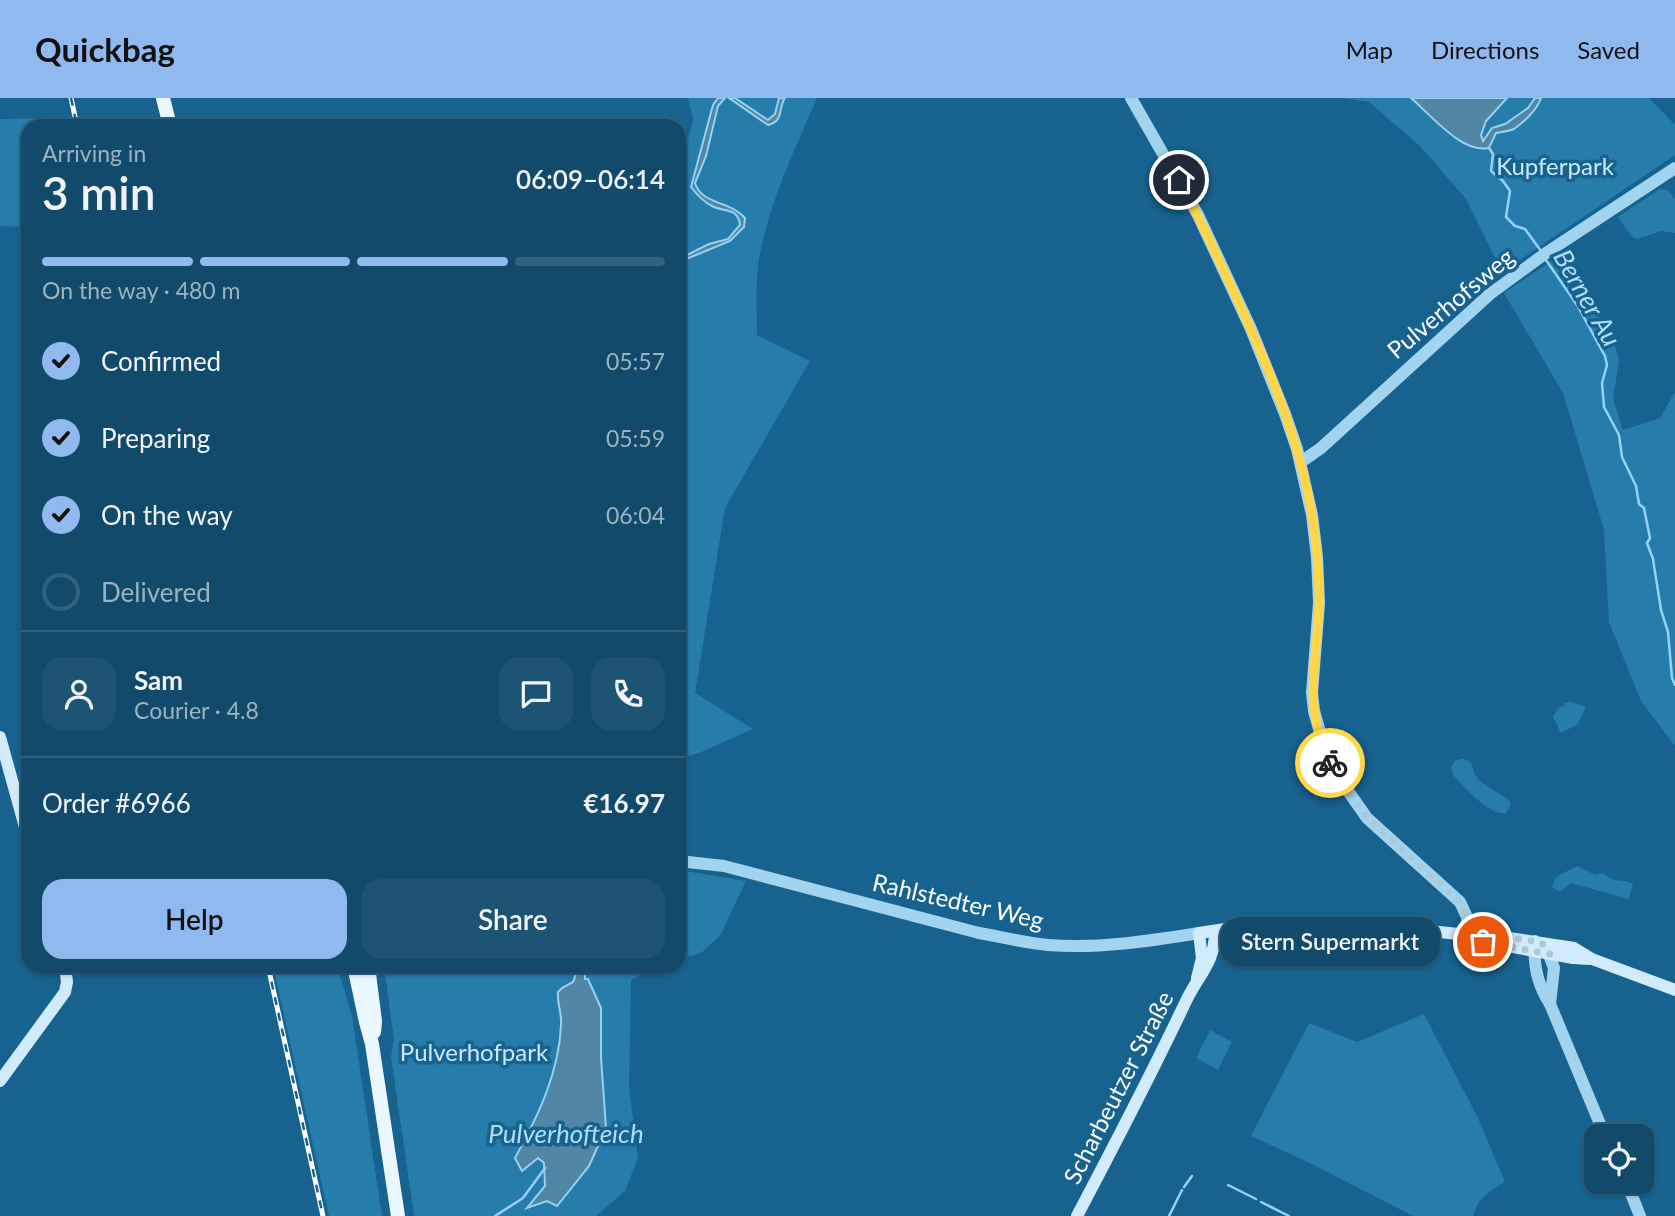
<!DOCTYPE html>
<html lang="en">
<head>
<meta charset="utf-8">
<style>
  :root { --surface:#114a6b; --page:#1e5473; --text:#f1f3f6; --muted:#9cb3c1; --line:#30627e; --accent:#90b9f0 }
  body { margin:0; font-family:Lato,sans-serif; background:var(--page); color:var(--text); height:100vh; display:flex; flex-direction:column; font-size:26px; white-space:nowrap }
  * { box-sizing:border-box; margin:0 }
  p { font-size:23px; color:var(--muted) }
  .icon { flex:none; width:38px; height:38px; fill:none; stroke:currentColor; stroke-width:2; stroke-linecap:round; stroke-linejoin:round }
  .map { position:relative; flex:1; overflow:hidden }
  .panel { position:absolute; left:21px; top:21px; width:665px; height:854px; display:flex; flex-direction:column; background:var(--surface); border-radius:21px; box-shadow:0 2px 5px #0004,0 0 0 2px var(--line) }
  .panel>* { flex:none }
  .fabs { position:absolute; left:1584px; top:1026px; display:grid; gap:14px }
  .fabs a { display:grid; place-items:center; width:70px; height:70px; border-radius:14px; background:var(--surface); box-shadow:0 2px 5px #0004,0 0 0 2px var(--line); font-size:35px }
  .pin { position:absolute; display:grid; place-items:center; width:60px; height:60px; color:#fff; margin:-30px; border:4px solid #fff; border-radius:50%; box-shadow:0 2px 7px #0007 }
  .courier { position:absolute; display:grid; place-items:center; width:70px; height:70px; margin:-35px; border:5px solid #ffd54a; border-radius:50%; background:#fff; color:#222; box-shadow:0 2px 9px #0007 }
  .bubble { position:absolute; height:49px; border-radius:21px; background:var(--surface); box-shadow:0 2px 5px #0004,0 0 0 2px var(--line); font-size:23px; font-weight:600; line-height:49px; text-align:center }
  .headline em { font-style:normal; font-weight:600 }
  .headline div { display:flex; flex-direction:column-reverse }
  .headline { display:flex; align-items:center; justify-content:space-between; height:119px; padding:0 21px }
  h1 { font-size:46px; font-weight:600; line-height:52px }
  .bar { display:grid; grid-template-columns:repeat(4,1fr); gap:10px 7px; align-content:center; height:84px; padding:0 21px }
  .bar i { height:9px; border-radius:5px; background:var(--line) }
  .bar .current { background:var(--accent) }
  .bar p { grid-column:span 4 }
  .line { display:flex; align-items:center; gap:18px; padding:0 21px; border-top:2px solid var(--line) }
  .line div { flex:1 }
  .round { display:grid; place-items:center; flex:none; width:74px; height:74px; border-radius:21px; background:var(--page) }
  ol { padding:0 21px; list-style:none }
  li { display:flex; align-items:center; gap:21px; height:77px }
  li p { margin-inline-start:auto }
  li .icon { padding:7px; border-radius:50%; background:var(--accent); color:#111; stroke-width:4 }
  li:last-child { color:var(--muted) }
  li i { width:38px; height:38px; border:4px solid var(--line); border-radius:50% }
  .primary-button { display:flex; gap:14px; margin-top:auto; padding:14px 21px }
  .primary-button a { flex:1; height:80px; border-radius:21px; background:var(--accent); color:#111; font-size:28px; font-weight:600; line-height:80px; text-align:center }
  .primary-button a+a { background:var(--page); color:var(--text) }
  header { display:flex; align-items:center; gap:42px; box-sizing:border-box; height:98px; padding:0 35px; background:var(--accent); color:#111 }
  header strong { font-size:33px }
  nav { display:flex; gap:38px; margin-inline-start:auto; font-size:24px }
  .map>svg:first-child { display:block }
</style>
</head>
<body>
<header>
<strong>Quickbag</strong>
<nav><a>Map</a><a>Directions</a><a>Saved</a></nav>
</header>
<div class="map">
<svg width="1675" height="1118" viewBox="0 0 1675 1118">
  <rect width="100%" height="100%" fill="#17628f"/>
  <!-- green -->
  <g fill="#267cab" fill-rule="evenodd">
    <path d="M 688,0 L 817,0 C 794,53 769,105 759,161 C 755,185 757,212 757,237 L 810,263 L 725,410 L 695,595 L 753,631 L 699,655 L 681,660 L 679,80 L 693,21 Z"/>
    <path d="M 1342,0 L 1411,0 L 1452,39 L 1481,52 C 1485,47 1491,38 1497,35 C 1502,32 1509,33 1514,30 C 1525,22 1536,13 1541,0 L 1649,0 L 1675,27 L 1675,57 L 1502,174 L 1466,101 L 1421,49 L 1369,4 Z"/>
    <path d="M 1507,0 L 1535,0 L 1528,10 L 1505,26 L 1492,30 L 1483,43 C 1477,26 1496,11 1507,0 Z"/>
    <polygon points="65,20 67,28 28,28 28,129 0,128 0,21"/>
    <polygon points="1660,91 1668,92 1675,102 1675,135 1661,133 1637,141 1632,139 1618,119"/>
    <polygon points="1563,155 1575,179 1613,240 1619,263 1613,301 1623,332 1660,320 1675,294 1675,648 1641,603 1609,524 1604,432 1563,295 1504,195"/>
    <polygon points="1571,604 1586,609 1578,626 1561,635 1553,619 1558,610 1565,608 1564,605"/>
    <path d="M 1461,661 C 1476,661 1470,673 1479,682 C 1484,687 1502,697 1509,702 L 1511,706 L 1506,715 C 1489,718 1465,689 1453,677 L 1451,669 L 1455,663 Z"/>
    <path d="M 1577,768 L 1595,777 L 1602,775 C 1606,777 1611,781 1615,782 C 1622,783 1626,782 1633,786 L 1629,800 L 1628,801 L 1571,785 L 1560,794 L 1552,789 L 1556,779 Z"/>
    <polygon points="679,772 746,783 720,838 701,855 679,861"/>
    <polygon points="273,868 337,868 352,918 382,1118 329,1118"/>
    <path d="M 384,868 L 660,868 L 631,882 L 629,989 L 638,1060 L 625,1093 L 596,1118 L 414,1118 L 391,959 L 394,942 ZM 585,882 L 601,910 L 601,959 L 606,1031 L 547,1103 L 529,1110 L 545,1088 L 544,1065 L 538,1060 L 536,1020 L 548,992 L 556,959 L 561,926 L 558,900 L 562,890 Z"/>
    <path d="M 1424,916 L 1478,1020 L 1505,1084 C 1491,1092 1476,1101 1474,1118 L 1413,1118 L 1310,1065 L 1251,1038 L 1309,925 L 1357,944 Z"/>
    <polygon points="1210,932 1232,944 1218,972 1196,960"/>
  </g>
  <!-- water -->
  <g fill="#5186a5" stroke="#96d2f2" stroke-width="2">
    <path d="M 718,0 L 725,0 L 718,8 L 706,58 L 695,85 C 702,107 729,102 745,120 L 744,129 L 730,143 L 679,164 L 679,161 L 709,146 L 728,141 L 740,127 C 738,110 726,114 714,109 C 705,105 697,97 691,89 L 713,7 Z"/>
    <path d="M 729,0 L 735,0 L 768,22 L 775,16 L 779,0 L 785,0 C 778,10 784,23 768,27 Z"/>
    <path d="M 1411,0 L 1507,0 L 1486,23 L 1481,37 L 1483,43 L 1492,30 L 1505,26 L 1528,10 L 1535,0 L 1541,0 C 1537,12 1524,24 1514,31 C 1510,33 1501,34 1496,35 L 1489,50 C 1462,56 1431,17 1411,0 Z"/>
    <path d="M 579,868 L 585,868 L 585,881 L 588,881 L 601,910 L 601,959 L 606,1030 L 589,1068 L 557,1108 L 547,1103 L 527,1110 L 545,1088 L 544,1065 L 538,1060 L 522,1073 L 515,1060 C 538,1018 559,975 561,927 C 562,916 557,905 558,894 L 562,890 L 573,884 Z"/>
  </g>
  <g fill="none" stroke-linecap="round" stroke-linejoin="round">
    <!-- stream -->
    <g stroke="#96d2f2" stroke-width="2.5">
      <polyline points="1489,50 1493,56 1491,73 1503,83 1510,93 1506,119 1515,128 1525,131 1541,153"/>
      <polyline points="1546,162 1577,207 1605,258 1607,267 1602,285 1604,309 1619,337 1622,359 1636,388 1639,406 1644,410 1650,440 1647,445 1653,461 1661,512 1668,534 1672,580 1675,587"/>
      <polyline points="1228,1087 1256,1101"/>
      <polyline points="1184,1089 1192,1078"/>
      <polyline points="1261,1104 1289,1118"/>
      <polyline points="495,1118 523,1100 545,1070"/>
      <polyline points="1169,1118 1182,1092"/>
    </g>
    <!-- tertiary -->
    <g stroke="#a3d4ef" stroke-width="12">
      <polyline points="1131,0 1198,117 1251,231 1285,316 1297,351 1312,417 1317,459 1319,505 1312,595 1314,613 1325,652 1336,676 1367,720 1460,804 1467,819 1468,837"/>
      <polyline points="1301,364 1321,350 1490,196 1546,155 1675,70"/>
      <path d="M 679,763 L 724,768 L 979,835 C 1002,839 1025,845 1048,847 C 1099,851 1149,843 1199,835"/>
      <path d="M 1535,843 C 1533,866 1538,888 1550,906 L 1605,1038"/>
      <polyline points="1546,849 1554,870 1550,906"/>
      <polyline points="1626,1083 1640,1118"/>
    </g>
    <!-- secondary -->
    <g stroke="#d1ebfb" stroke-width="12">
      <polyline points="0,639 28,740"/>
      <polyline points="1491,845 1573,860 1590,861"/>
      <polyline points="1197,880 1202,860 1199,835 1245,828 1314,825 1382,828 1468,837 1484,836 1574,850 1592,861 1675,892"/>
      <polyline points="0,983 65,894 67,884 65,868"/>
      <path d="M 1077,1118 C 1115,1046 1152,975 1187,901 C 1200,875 1215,864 1215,833"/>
    </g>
    <!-- primary -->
    <g stroke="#ebf7ff" stroke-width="14">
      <polyline points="163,0 170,28"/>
      <polyline points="354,868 366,924 372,946 398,1118"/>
      <polyline points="368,868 375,923 374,934"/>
    </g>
    <!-- rail casing -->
    <g stroke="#fff" stroke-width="5">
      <g id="rail">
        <polyline points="71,0 77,28"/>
        <polyline points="268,868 323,1118"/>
      </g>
    </g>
    <!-- rail -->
    <use href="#rail" stroke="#17628f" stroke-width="2.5" stroke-dasharray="8" stroke-linecap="butt"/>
  </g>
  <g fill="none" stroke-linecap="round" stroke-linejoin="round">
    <!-- done -->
    <polyline stroke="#aec8d8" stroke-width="7" stroke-dasharray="0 12.6" points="1330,665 1367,720 1460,804 1467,819 1468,837 1484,836 1541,844 1550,856 1483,844"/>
    <!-- route -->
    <path stroke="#ffd54a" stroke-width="9" d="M 1179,82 C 1202,124 1222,168 1242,212 C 1275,284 1306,359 1315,439 C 1318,460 1319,482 1319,503 C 1318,565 1301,603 1330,665"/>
  </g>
  <g text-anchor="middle" stroke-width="7" stroke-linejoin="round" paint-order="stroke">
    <!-- park labels -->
    <g font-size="24" fill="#cae9fb" stroke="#17628f">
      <text x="1555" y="77">Kupferpark</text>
      <text x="474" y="963">Pulverhofpark</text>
    </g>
    <!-- street labels -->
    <g font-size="24" fill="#fff" stroke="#17628f">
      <text transform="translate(1451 206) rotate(-40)" y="8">Pulverhofsweg</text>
      <text transform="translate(958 804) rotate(13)" y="8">Rahlstedter Weg</text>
      <text transform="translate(1119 990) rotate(-63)" y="8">Scharbeutzer Straße</text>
    </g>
    <!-- water labels -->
    <g font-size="26" font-style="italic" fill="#afddf6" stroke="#17628f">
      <text transform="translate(1587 200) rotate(60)" y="9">Berner Au</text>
      <text x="566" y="1045">Pulverhofteich</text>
    </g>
  </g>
</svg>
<div class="fabs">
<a><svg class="icon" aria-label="locate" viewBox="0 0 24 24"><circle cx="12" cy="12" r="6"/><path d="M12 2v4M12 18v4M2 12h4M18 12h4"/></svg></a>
</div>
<div class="pin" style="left:1483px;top:844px;background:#ea580c"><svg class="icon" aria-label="bag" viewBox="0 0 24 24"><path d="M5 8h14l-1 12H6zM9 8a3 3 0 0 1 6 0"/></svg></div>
<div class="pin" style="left:1179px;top:82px;background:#1f2937"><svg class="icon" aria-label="home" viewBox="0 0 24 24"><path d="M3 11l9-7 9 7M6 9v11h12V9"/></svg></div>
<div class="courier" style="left:1330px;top:665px"><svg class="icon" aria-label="bike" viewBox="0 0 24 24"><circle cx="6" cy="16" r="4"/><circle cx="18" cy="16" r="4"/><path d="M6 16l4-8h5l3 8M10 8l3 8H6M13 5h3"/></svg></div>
<div class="bubble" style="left:1220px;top:819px;width:220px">Stern Supermarkt</div>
<section class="panel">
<div class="headline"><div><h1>3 min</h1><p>Arriving in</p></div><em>06:09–06:14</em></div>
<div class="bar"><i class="current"></i><i class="current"></i><i class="current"></i><i></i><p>On the way · 480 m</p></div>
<ol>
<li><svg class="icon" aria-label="check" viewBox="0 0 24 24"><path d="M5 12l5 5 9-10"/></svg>Confirmed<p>05:57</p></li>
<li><svg class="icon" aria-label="check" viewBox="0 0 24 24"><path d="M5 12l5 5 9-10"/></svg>Preparing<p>05:59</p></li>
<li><svg class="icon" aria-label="check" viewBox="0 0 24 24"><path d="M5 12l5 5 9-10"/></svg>On the way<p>06:04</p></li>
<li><i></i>Delivered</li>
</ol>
<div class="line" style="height:126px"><a class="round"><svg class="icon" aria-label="person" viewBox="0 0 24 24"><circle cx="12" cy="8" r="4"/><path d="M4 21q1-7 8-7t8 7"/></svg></a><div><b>Sam</b><p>Courier · 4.8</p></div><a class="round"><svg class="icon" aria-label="chat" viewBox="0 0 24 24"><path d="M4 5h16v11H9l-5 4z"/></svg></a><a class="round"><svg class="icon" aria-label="phone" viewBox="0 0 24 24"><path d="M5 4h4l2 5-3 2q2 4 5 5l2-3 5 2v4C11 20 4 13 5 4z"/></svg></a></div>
<div class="line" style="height:91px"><div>Order #6966</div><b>€16.97</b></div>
<div class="primary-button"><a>Help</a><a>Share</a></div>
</section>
</div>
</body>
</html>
